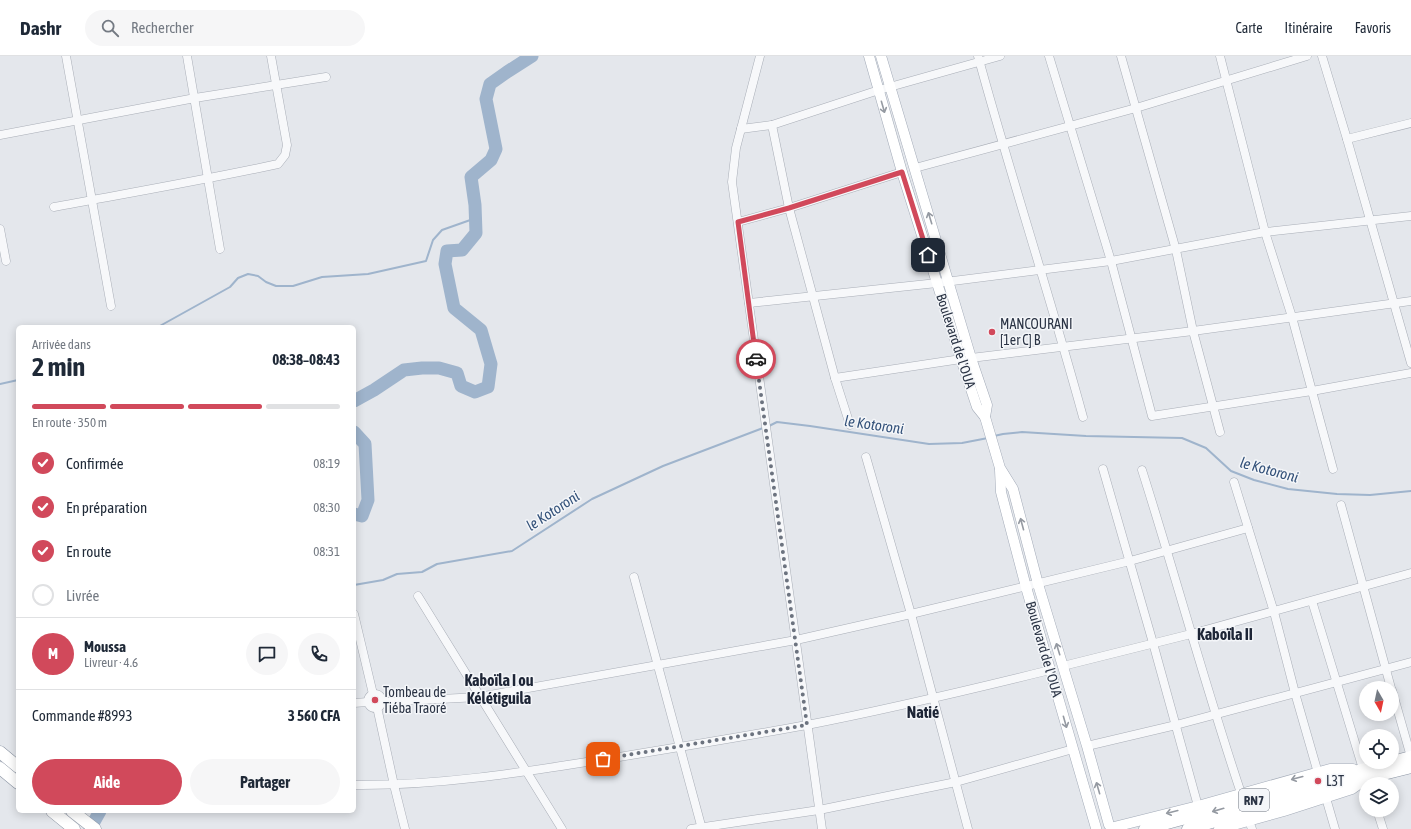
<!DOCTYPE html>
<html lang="fr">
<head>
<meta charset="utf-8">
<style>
  :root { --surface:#fff; --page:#f6f6f7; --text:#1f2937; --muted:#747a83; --line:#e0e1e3; --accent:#d1495b }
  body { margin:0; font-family:"Asap Condensed",sans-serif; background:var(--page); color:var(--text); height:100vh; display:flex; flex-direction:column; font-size:15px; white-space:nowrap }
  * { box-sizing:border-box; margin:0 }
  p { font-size:13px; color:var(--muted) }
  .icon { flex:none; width:22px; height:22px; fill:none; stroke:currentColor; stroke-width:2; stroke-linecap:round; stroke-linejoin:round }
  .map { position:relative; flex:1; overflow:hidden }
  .details { position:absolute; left:16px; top:269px; width:340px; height:488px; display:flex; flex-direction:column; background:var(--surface); border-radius:6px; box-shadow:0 2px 10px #0003 }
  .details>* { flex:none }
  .needle { width:26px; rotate:171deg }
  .fabs { position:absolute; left:1359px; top:625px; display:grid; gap:8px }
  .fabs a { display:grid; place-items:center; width:40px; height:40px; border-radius:50%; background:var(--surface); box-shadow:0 2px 10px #0003; font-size:20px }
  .pin { position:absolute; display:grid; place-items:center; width:34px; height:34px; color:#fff; margin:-17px; border-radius:8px; box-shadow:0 2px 6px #0006 }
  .courier { position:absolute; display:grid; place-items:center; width:40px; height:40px; margin:-20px; border:3px solid #d1495b; border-radius:50%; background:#fff; color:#222; box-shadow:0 1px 5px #0007 }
  .summary em { font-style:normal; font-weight:700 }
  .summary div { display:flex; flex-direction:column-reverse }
  .summary { display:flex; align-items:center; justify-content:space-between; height:68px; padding:0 16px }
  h1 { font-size:26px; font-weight:700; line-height:30px }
  .bar { display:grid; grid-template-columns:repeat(4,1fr); gap:6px 4px; align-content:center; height:48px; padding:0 16px }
  .bar i { height:5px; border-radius:3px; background:var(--line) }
  .bar .current { background:var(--accent) }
  .bar p { grid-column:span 4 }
  .line { display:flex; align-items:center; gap:10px; padding:0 16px; border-top:1px solid var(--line) }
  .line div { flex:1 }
  .round { display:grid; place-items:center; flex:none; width:42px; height:42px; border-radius:21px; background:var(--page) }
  ol { padding:0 16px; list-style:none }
  li { display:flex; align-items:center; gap:12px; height:44px }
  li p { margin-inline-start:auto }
  li .icon { padding:4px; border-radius:50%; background:var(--accent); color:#fff; stroke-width:4 }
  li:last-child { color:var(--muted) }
  li i { width:22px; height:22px; border:2px solid var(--line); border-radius:50% }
  .action { display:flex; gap:8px; margin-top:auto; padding:8px 16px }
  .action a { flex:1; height:46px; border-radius:24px; background:var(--accent); color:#fff; font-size:16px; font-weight:700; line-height:46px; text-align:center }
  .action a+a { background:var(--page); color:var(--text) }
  header { display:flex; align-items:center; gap:24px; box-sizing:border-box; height:56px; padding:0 20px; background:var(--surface); border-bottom:1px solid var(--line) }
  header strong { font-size:19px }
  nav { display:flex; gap:22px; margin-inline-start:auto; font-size:14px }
  .search { width:280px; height:36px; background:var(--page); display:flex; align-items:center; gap:10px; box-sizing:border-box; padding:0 14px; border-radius:22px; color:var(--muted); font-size:15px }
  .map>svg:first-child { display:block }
</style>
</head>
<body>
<header>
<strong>Dashr</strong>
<div class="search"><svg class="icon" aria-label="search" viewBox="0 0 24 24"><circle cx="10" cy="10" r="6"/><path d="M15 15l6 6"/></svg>Rechercher</div>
<nav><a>Carte</a><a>Itinéraire</a><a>Favoris</a></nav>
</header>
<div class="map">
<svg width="1411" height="773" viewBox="0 0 1411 773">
  <rect width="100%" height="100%" fill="#e4e7ec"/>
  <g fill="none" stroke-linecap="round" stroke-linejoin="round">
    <!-- stream -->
    <g stroke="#9fb4cc" stroke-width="2">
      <polyline points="158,271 230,231 238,222 248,218 258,220 266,226 276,230 293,230 322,221 368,218 426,205 433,184 442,174 476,162"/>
      <polyline points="0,328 18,324"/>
      <polyline points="769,370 777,366 810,370 929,388 962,387 988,382"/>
      <polyline points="994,380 1003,378 1022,376 1086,380 1182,382 1206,392 1231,415 1254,424 1288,433 1337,438 1370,439 1411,435"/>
      <polyline points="354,529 383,524 397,518 422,516 437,508 512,495 592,443 663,410 763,372"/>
    </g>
    <!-- river -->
    <g stroke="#9fb4cc" stroke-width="13">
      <polyline points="354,345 374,334 404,314 422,312 439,312 457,317 461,330 475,336 488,331 491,308 481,274 454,252 445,208 447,195 462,194 476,177 475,149 471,121 491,104 496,93 486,43 490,28 507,16 532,0"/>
      <polyline points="354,376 365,388 368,444 362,460 354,458"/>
      <polyline points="90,773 100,755"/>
    </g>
    <!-- minor casing -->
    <g stroke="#a9aeb7" stroke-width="9">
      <g id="minor">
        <polyline points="66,0 111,250"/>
        <polyline points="187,0 220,193"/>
        <polyline points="760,0 736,92 732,126 822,773"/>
        <path d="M 978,0 C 1011,121 1050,240 1083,361"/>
        <polyline points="1049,0 1111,205 1152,360 1312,335 1411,317"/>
        <polyline points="1121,0 1176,194 1193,275 1220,376"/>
        <polyline points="1220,0 1265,176 1292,261 1333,413"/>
        <polyline points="1322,0 1347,83 1411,307"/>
        <polyline points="772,69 789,152 835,322 850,369"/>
        <polyline points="741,73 772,69 879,34 1000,0"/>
        <polyline points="0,79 195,42 326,21"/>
        <polyline points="1347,83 1411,67"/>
        <polyline points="915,112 1136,52 1307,0"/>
        <path d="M 54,151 C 129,137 204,124 278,108 L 285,99 L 287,89 L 271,0"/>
        <polyline points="738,166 789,152 902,116"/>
        <polyline points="0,173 6,205"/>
        <polyline points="749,247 937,227 1111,205 1265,176 1411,160"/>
        <polyline points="971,302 1193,275 1411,245"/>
        <polyline points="835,322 961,303"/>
        <polyline points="866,401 911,558 968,773"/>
        <polyline points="1103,413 1153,587 1198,750"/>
        <path d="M 1142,414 C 1176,521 1205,630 1241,737"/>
        <polyline points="1234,426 1274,556 1295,637 1318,717"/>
        <polyline points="1341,449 1391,632"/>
        <polyline points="634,521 702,773"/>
        <polyline points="418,540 562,773"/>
        <polyline points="1312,545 1363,713"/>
        <polyline points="354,558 373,638"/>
        <polyline points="1063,610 1191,578 1411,517"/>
        <polyline points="1392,634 1411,701"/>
        <circle cx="375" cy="645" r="7"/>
        <polyline points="382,646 479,641 796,584 911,558 1130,505 1248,472"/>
        <polyline points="354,647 368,646"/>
        <polyline points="377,651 394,729 405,773"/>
        <polyline points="1087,690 1176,669 1411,606"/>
        <path d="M 354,729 C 445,730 536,714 625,700 C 686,690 747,680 807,669 C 889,653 969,634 1050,614"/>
        <polyline points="1326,742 1335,773"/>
        <polyline points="1377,754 1383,773"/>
        <polyline points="1249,765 1252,773"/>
        <polyline points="691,773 819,754 956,726 1073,693"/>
      </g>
    </g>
    <!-- major casing -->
    <g stroke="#a3abb8" stroke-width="11">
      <g id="major">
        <polyline points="869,0 902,116 961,303 977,351 985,361"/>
        <polyline points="881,0 971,302 987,349 985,361 1000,412 1013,433 1038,528 1087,690 1109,769"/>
        <polyline points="1000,414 1001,436 1026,531 1096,772"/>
        <polyline points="1114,771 1198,750 1330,713 1353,713"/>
        <polyline points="1219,773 1284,755 1352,733 1366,723"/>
      </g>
    </g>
    <!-- highway casing -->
    <g stroke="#8b94a3" stroke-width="13">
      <g id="highway">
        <polyline points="0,696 18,711"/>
        <polyline points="1392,706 1411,701"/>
        <polyline points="0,712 18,727"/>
        <polyline points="52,755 74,773"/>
        <polyline points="72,755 95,773"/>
        <polyline points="1145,773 1391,706"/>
        <polyline points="1188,773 1327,732 1411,711"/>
      </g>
    </g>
    <!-- minor -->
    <use href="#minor" stroke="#f7f8fa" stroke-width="8"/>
    <!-- major -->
    <use href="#major" stroke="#fff" stroke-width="10"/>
    <!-- highway -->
    <use href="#highway" stroke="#fff" stroke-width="12"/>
  </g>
  <!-- one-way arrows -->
  <defs><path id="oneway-shaft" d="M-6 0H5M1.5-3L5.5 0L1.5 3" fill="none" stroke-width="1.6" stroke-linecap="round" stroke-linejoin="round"/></defs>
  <g stroke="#959aa2">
    <use href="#oneway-shaft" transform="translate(883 51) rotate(74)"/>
    <use href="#oneway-shaft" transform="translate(930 162) rotate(-107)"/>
    <use href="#oneway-shaft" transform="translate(1022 468) rotate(-105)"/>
    <use href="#oneway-shaft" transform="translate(1058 593) rotate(-107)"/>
    <use href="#oneway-shaft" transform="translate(1065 666) rotate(74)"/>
    <use href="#oneway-shaft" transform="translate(1297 722) rotate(165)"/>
    <use href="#oneway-shaft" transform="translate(1098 732) rotate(-106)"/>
    <use href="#oneway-shaft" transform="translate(1218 754) rotate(164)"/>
    <use href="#oneway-shaft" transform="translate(1172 756) rotate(166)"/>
  </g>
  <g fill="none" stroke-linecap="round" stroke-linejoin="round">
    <!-- done -->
    <polyline stroke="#6c737f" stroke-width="4" stroke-dasharray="0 7.2" points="603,703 807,669 756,303"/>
    <!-- route -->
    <polyline stroke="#d1495b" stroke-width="5" points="756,303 738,166 789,152 902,116 928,199"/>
  </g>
  <!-- markers -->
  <g fill="#d1495b" stroke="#f4f6f9" stroke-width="1.5">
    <circle cx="992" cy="276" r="4"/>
    <circle cx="375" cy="644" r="4"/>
    <circle cx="1318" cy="725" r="4"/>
  </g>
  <g text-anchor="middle" stroke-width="3" stroke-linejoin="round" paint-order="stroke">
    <!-- shield labels -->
    <rect fill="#f4f6f9" stroke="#676e7b" stroke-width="1" x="1239" y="733" width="30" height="22" rx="3"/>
    <g font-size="13" font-weight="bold" fill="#2b3445">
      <text x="1254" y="749">RN7</text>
    </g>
    <!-- poi labels -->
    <g font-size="14" fill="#2b3445" stroke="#f4f6f9" text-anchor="start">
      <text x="1000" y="273">MANCOURANI<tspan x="1000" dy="16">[1er C] B</tspan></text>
      <text x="383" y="641">Tombeau de<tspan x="383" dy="16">Tiéba Traoré</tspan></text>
      <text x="1326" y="730">L3T</text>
    </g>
    <!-- street labels -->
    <g font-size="14" fill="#2b3445" stroke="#f4f6f9">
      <text transform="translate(956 285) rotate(72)" y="5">Boulevard de l'OUA</text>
      <text transform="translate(1044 593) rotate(74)" y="5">Boulevard de l'OUA</text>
    </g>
    <!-- water labels -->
    <g font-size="15" font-style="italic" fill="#34527a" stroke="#f4f6f9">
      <text transform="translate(874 369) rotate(8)" y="5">le Kotoroni</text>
      <text transform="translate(1269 414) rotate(15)" y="5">le Kotoroni</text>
      <text transform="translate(553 455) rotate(-33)" y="5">le Kotoroni</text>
    </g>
    <!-- quarter labels -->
    <g font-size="16" font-weight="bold" fill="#1d2536" stroke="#f4f6f9">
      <text x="1225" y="584">Kaboïla II</text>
      <text x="499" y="630">Kaboïla I ou<tspan x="499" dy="18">Kélétiguila</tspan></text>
      <text x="923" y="662">Natié</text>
    </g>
  </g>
</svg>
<div class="fabs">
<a><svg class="needle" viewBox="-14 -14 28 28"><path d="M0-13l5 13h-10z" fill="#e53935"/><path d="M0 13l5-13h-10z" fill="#747a83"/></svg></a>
<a><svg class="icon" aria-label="locate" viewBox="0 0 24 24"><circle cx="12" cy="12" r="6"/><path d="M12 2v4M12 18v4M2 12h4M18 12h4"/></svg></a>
<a><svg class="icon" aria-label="layers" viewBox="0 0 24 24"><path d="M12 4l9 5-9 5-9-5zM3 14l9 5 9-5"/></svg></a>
</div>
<div class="pin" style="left:603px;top:703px;background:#ea580c"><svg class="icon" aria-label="bag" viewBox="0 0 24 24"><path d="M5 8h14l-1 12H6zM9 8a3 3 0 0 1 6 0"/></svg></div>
<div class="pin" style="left:928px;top:199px;background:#1f2937"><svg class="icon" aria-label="home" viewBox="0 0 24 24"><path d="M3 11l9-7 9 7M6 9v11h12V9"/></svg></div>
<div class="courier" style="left:756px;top:303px"><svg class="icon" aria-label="car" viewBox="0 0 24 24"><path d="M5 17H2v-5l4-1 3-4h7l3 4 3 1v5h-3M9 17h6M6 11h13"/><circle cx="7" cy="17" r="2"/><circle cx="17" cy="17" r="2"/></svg></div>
<section class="details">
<div class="summary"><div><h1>2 min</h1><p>Arrivée dans</p></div><em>08:38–08:43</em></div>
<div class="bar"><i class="current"></i><i class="current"></i><i class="current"></i><i></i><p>En route · 350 m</p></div>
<ol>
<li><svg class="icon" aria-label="check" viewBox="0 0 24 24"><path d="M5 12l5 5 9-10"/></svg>Confirmée<p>08:19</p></li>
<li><svg class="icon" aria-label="check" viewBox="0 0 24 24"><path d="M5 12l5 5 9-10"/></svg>En préparation<p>08:30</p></li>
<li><svg class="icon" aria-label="check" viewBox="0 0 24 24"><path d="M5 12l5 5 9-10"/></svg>En route<p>08:31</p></li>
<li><i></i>Livrée</li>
</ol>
<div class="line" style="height:72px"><b class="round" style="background:var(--accent);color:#fff">M</b><div><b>Moussa</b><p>Livreur · 4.6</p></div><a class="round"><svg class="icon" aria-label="chat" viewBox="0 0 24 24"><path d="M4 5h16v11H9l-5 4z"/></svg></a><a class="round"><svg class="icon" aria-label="phone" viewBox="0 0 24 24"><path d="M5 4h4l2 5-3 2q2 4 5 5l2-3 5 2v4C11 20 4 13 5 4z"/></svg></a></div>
<div class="line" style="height:52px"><div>Commande #8993</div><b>3 560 CFA</b></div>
<div class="action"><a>Aide</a><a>Partager</a></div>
</section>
</div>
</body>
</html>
